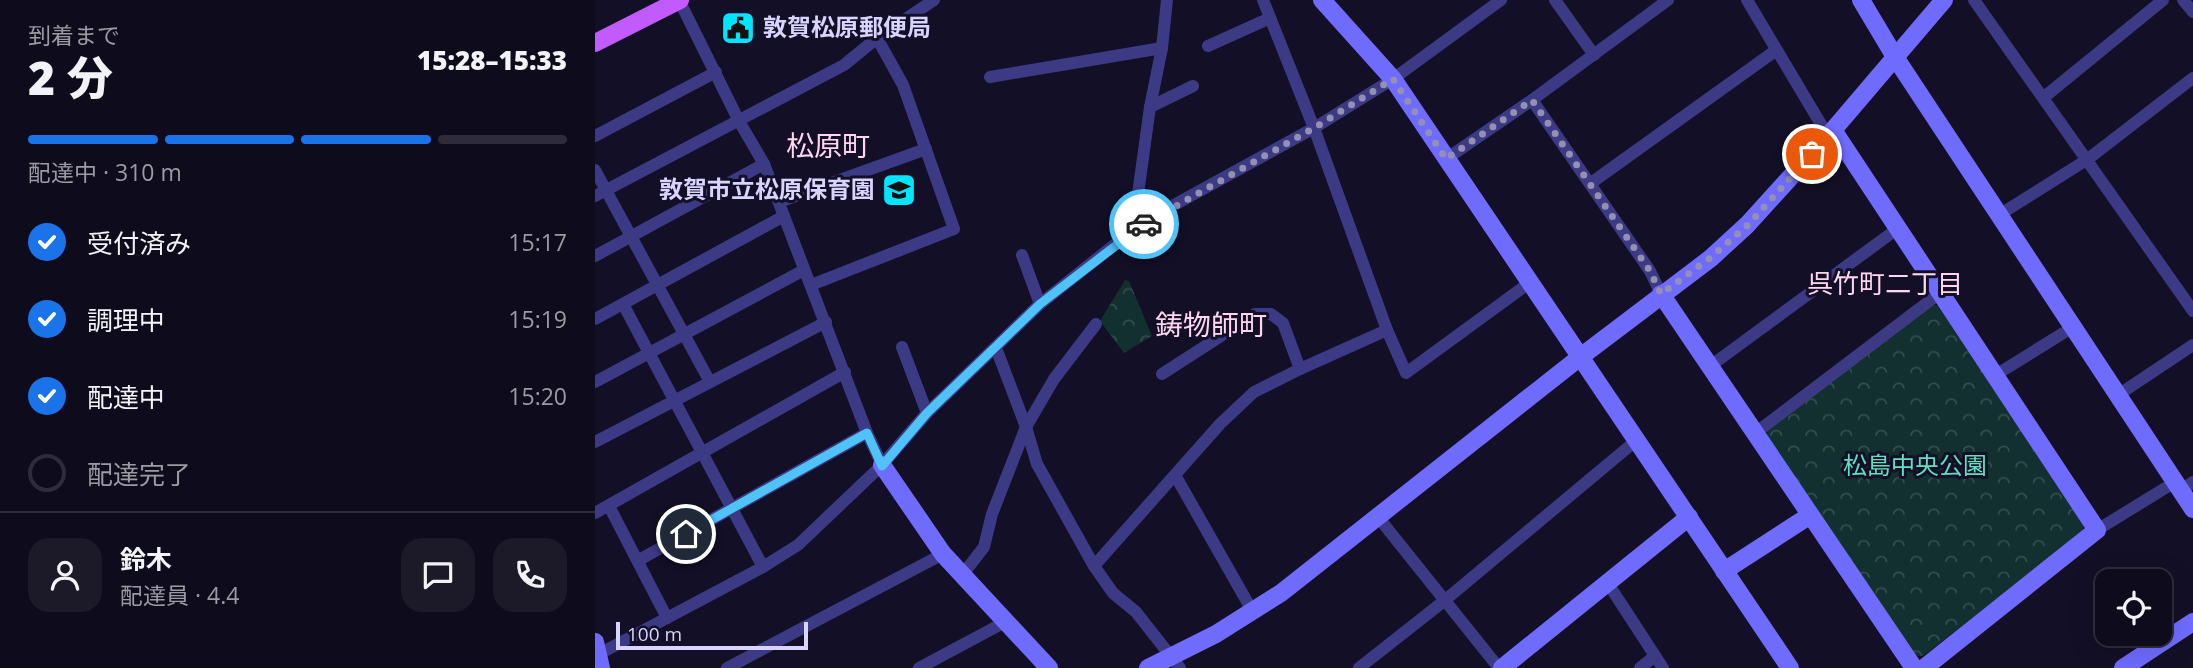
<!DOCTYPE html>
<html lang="ja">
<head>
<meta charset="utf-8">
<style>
  :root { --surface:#0e0b1c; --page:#1c1929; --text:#f1f3f6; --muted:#9b9ba3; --line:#2e2b3b; --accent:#1a73e8 }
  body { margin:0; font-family:"Open Sans","Noto Sans JP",sans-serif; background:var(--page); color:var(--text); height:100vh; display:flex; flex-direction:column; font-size:26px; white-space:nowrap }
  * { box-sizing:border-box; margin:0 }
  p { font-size:23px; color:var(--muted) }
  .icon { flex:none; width:38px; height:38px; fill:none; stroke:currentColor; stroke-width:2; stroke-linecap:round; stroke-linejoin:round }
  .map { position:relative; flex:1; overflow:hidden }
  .details { display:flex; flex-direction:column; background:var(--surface); width:595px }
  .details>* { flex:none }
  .buttons { position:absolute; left:1500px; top:569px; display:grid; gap:14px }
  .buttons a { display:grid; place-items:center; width:77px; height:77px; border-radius:14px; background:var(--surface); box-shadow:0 7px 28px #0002,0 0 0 2px var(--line); font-size:35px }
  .scale { position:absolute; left:21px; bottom:18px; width:192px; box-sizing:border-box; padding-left:7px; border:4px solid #d9d4ff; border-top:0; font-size:19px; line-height:24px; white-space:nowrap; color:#d9d4ff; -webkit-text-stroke:5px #130f26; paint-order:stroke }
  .pin { position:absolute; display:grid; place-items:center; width:60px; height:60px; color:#fff; margin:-30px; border:4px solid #fff; border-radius:50%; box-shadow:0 2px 7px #0007 }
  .courier { position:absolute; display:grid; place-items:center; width:70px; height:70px; margin:-35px; border:5px solid #4fc3f7; border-radius:50%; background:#fff; color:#222; box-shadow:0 2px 9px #0007 }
  .head em { font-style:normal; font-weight:800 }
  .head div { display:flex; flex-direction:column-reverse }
  .head { display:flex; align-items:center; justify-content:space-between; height:119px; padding:0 28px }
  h1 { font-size:46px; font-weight:800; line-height:52px }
  .bar { display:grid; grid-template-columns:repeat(4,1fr); gap:10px 7px; align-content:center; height:84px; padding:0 28px }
  .bar i { height:9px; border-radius:5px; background:var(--line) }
  .bar .current { background:var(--accent) }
  .bar p { grid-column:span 4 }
  .line { display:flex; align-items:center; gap:18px; padding:0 28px; border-top:2px solid var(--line) }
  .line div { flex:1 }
  .round { display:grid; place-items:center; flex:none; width:74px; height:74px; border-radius:21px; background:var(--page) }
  ol { padding:0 28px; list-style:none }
  li { display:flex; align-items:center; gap:21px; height:77px }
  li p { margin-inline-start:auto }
  li .icon { padding:7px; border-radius:50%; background:var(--accent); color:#fff; stroke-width:4 }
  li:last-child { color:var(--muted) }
  li i { width:38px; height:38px; border:4px solid var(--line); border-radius:50% }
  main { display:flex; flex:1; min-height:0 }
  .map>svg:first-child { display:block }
</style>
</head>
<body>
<main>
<section class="details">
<div class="head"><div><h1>2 分</h1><p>到着まで</p></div><em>15:28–15:33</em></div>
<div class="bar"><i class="current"></i><i class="current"></i><i class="current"></i><i></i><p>配達中 · 310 m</p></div>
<ol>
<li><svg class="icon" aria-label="check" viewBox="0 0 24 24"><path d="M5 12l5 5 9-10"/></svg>受付済み<p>15:17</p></li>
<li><svg class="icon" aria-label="check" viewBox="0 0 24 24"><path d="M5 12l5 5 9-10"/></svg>調理中<p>15:19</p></li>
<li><svg class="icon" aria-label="check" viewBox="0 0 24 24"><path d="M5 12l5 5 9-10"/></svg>配達中<p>15:20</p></li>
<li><i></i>配達完了</li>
</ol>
<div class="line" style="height:126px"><a class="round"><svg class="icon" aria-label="person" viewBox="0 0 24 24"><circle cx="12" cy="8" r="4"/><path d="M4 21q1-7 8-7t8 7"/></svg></a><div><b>鈴木</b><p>配達員 · 4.4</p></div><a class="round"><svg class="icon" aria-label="chat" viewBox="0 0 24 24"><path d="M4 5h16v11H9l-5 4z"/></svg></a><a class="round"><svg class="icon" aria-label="phone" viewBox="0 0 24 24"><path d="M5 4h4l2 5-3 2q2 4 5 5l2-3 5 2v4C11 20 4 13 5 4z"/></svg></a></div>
</section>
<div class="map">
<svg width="1598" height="668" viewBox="0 0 1598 668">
  <defs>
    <pattern id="park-crowns" width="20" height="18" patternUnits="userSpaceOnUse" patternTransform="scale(1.75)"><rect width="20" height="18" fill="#12302f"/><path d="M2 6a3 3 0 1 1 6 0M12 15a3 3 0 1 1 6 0" fill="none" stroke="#344d4e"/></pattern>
  </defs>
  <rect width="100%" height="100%" fill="#130f26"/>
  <!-- park -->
  <g fill="url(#park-crowns)">
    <polygon points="530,280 534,281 557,336 529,353 505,321"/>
    <polygon points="1337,305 1344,305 1489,524 1487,533 1328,656 1317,655 1170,439 1172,431"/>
  </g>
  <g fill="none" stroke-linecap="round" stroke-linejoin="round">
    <!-- street -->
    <g stroke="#3d3a85" stroke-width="12">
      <polyline points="84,0 144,121 169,164 272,433 287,465"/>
      <polyline points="668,0 719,128 792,330 811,373 934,283"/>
      <polyline points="960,0 999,55"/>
      <polyline points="1152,0 1233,136"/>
      <polyline points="1379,0 1598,311"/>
      <polyline points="1588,0 1598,12"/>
      <polyline points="613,46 675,18"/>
      <polyline points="395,77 567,48"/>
      <polyline points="1448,98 1568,0"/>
      <polyline points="937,100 1055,271 1066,294"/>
      <polyline points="555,107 598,86"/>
      <polyline points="0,136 121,72"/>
      <polyline points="851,159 937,100 1073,0"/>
      <polyline points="0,170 115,382"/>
      <polyline points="996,183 1180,51"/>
      <polyline points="0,196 249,65 282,38 339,0"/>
      <polyline points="184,202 331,149"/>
      <polyline points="1404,215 1493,159 1598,78"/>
      <polyline points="538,230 555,107 567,48 572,0"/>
      <polyline points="427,255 445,304"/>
      <polyline points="0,256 169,164"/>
      <polyline points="216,285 359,229 308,85 282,38"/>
      <polyline points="28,304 168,567"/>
      <polyline points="0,319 189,216"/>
      <polyline points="307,347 332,413"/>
      <polyline points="401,348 431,427 442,464 499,566"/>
      <polyline points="1114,367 1302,229"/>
      <polyline points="567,374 660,314 676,314 688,323 705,369"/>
      <polyline points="1399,376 1478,327"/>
      <polyline points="0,382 209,270"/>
      <polyline points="1523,395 1598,345"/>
      <polyline points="1159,434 1345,293"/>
      <polyline points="0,442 231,322"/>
      <polyline points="580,475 658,612"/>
      <polyline points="1585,491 1598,482"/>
      <polyline points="14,506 72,618"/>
      <polyline points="0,513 250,372"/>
      <polyline points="783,517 904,668"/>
      <polyline points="1502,530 1580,482"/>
      <polyline points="44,560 272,433"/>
      <polyline points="368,574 389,547 397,514 431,427 459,379 501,324"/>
      <polyline points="1012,582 1068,668"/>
      <polyline points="4,654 168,567 203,545 287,465 332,413 445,304 538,230 579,205 719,128 798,79 906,0"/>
      <polyline points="132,668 348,554"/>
      <polyline points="324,668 412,621"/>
      <polyline points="585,668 541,612 518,593 499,566 625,424 659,392 705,369 792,330"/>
      <polyline points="764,668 849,601 1043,439"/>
      <polyline points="1045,668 1060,656"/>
    </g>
    <!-- secondary -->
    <g stroke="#6f6bff" stroke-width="18">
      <polyline points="727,0 798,79 1195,668"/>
      <polyline points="1266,0 1300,57 1598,509"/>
      <polyline points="1238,130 1502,530 1329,668"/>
      <polyline points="1066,294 1319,668"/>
      <polyline points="287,465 348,554 454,668"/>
      <polyline points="1129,571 1214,516"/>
      <polyline points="0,642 6,668"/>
      <polyline points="553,668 621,634 686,593 984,358 1116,258 1152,225 1233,136 1349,0"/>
      <polyline points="907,668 1094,517"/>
      <polyline points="1528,668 1598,622"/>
    </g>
    <!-- primary -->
    <polyline stroke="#c25bff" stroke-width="18" points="0,43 85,0"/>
  </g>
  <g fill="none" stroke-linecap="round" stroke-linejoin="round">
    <!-- done -->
    <polyline stroke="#948fb3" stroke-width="7" stroke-dasharray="0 12.6" points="549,224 719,128 798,79 851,159 937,100 1055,271 1066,294 1115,258 1153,225 1217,154"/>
    <!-- route -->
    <polyline stroke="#4fc3f7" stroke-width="9" points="91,534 272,433 287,466 332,413 445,304 549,224"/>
  </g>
  <!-- icons -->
  <defs>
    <g id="civic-square" transform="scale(1.75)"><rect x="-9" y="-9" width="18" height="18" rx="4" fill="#00e5ff" stroke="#130f26"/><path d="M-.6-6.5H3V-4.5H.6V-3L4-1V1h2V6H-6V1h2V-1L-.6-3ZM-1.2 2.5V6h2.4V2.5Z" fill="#111"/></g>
    <g id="school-square" transform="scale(1.75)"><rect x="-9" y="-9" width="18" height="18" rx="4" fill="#00e5ff" stroke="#130f26"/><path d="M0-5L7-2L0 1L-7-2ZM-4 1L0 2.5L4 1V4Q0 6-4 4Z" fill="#111"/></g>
  </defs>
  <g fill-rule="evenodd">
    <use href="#civic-square" x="143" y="28"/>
    <use href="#school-square" x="304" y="190"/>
  </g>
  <g text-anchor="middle" stroke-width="6" stroke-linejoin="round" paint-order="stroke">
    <!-- poi labels -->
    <g font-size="24" font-weight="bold" fill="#d9d4ff" stroke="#130f26" text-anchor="start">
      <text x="168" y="36">敦賀松原郵便局</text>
      <text x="280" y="198" text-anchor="end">敦賀市立松原保育園</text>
    </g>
    <!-- park labels -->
    <g font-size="24" fill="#5fe0c0" stroke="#130f26">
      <text x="1320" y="474">松島中央公園</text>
    </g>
    <!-- neighbourhood labels -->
    <g font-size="26" fill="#ffd6f0" stroke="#130f26">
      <text x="1290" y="293">呉竹町二丁目</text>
    </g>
    <!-- quarter labels -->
    <g font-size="28" fill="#ffd6f0" stroke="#130f26">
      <text x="233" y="156">松原町</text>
      <text x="616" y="335">鋳物師町</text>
    </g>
  </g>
</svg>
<div class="buttons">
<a><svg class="icon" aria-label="locate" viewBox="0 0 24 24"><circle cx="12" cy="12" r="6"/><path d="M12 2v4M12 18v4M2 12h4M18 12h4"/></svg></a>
</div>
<div class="scale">100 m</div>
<div class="pin" style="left:1217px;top:154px;background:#ea580c"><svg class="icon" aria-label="bag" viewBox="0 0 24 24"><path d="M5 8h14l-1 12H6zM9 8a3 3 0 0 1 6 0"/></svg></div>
<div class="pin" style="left:91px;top:534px;background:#1f2937"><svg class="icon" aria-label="home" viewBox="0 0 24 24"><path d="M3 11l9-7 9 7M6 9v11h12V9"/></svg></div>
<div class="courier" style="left:549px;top:224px"><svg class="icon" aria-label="car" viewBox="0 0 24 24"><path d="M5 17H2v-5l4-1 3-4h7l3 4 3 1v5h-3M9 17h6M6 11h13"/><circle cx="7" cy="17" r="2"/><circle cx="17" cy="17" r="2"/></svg></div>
</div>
</main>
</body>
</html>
